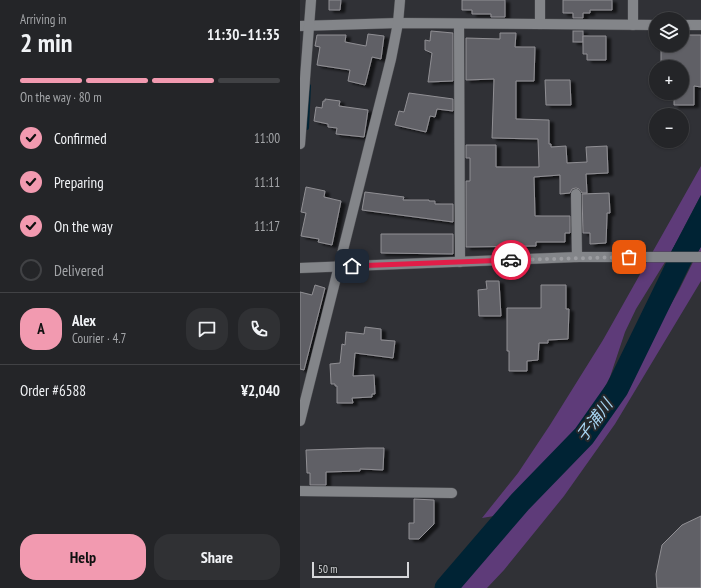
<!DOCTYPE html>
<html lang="en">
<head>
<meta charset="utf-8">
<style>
  :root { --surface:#242528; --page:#303134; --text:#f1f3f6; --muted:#a3a5a8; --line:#414245; --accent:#f29ab0 }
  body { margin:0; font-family:"PT Sans Narrow","Noto Sans JP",sans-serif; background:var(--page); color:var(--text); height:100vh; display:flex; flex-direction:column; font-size:15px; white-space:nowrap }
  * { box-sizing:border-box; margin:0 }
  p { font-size:13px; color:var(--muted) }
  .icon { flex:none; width:22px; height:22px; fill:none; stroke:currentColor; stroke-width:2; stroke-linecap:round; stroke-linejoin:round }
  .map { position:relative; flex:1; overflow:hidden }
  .side { display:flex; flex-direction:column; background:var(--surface); width:300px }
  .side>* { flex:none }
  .buttons { position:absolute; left:349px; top:12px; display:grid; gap:8px }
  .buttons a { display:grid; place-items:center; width:40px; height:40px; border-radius:50%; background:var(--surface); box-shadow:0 1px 3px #0004,0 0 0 1px var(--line); font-size:20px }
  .scale { position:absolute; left:12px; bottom:10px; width:97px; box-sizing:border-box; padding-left:4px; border:2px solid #d6d7da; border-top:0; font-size:11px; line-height:14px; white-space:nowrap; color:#d6d7da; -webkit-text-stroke:3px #26282b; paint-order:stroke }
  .pin { position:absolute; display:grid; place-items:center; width:34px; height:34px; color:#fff; margin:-17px; border-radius:8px; box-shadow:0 2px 6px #0006 }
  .courier { position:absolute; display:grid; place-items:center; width:40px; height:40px; margin:-20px; border:3px solid #e11d48; border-radius:50%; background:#fff; color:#222; box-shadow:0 1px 5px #0007 }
  .summary em { font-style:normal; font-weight:700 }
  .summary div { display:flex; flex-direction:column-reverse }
  .summary { display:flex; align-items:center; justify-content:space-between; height:68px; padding:0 20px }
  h1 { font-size:26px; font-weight:700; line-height:30px }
  .bar { display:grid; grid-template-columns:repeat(4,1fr); gap:6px 4px; align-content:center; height:48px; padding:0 20px }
  .bar i { height:5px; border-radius:3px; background:var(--line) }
  .bar .selected { background:var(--accent) }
  .bar p { grid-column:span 4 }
  .line { display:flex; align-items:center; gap:10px; padding:0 20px; border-top:1px solid var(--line) }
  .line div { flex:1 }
  .round { display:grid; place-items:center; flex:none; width:42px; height:42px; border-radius:16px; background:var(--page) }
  ol { padding:0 20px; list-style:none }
  li { display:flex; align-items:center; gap:12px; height:44px }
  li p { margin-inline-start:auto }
  li .icon { padding:4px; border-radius:50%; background:var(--accent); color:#111; stroke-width:4 }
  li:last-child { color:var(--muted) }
  li i { width:22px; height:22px; border:2px solid var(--line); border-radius:50% }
  .button { display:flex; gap:8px; margin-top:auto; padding:8px 20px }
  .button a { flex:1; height:46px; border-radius:16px; background:var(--accent); color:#111; font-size:16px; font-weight:700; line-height:46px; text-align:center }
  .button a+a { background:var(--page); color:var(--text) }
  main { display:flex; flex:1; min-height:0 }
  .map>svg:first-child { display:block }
</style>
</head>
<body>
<main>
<section class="side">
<div class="summary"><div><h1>2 min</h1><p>Arriving in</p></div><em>11:30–11:35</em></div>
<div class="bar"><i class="selected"></i><i class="selected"></i><i class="selected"></i><i></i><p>On the way · 80 m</p></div>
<ol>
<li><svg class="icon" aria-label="check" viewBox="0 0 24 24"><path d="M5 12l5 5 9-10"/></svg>Confirmed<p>11:00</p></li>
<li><svg class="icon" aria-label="check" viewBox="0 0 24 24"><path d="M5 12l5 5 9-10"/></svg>Preparing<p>11:11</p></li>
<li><svg class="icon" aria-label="check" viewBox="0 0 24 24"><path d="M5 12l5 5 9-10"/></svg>On the way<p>11:17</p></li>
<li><i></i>Delivered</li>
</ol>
<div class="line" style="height:72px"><b class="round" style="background:var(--accent);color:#111">A</b><div><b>Alex</b><p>Courier · 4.7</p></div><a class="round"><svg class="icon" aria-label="chat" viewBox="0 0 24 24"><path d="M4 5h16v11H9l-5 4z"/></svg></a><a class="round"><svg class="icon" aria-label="phone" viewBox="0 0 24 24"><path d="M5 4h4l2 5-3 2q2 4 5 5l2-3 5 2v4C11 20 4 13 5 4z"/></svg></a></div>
<div class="line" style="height:52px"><div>Order #6588</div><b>¥2,040</b></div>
<div class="button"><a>Help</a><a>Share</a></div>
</section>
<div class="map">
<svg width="401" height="588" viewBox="0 0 401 588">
  <defs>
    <filter id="shadow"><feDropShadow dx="4.5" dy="2.5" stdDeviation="1" flood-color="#0009"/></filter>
  </defs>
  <rect width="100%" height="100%" fill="#303136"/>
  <!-- green -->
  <g fill="#5e3b79">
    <polygon points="401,166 401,195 370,254 336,309 325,332 310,377 295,406 277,431 194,516 182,518 218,473 250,425 303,340"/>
    <polygon points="401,246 401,281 315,424 264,496 204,570 187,588 160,588 229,501 247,489 253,479 297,431 337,365 379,290"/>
  </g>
  <!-- water -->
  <polygon fill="#002334" points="401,195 401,246 397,254 370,254"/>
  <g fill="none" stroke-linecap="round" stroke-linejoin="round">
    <!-- stream -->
    <polyline stroke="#002334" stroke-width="4" points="7,128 9,86"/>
    <!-- river -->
    <polyline stroke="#002334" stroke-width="23" points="146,588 220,502 284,436 317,389 383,254 401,225"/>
  </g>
  <!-- building -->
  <g fill="#616166" stroke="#908f94" filter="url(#shadow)">
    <polygon points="29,0 41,0 40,10 29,10"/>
    <polygon points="162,0 205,0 205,17 191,17 191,14 172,14 172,10 162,10"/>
    <polygon points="263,0 312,0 312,10 290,10 290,13 283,13 283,18 273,18 273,13 263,13"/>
    <polygon points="131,31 153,33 153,81 128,82 132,53 125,50 125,40 130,41"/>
    <rect x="273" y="31" width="10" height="11"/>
    <polygon points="200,33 216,33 215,47 235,47 234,81 216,81 216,119 249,120 249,144 251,144 251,147 266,146 267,163 287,162 286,147 307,146 308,173 286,174 287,193 282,193 279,189 276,188 272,189 270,193 260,194 260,175 234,177 235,216 270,216 270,233 265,233 265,242 236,242 236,246 166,247 166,181 170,181 170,158 166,158 166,145 196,145 196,167 239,167 238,139 192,138 194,79 166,80 166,38 200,39"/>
    <polygon points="68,34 84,36 81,59 72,57 65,85 48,81 50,70 17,65 20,47 15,46 17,35 46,35 45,42 66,46"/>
    <polygon points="382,35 401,35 401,87 394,86 394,105 374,105 374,93 382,93 382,67 361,67 361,51 364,51 364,45 382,45"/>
    <polygon points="283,36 306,36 306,60 287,60 287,54 283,54"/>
    <polygon points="245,80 270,80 271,105 246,105"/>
    <polygon points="109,93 153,99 153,111 137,109 135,117 130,116 126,132 95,125 99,111 104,112"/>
    <polygon points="25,99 40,101 39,106 68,110 64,137 36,134 37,128 28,127 28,124 14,121 16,107 22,108 23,101 25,101"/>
    <polygon points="6,187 25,191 24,197 41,201 32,245 18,242 19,239 1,236 6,213 1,212"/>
    <polygon points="65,192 104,197 103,200 129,200 129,201 135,201 135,204 153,204 153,222 62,210"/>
    <polygon points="309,193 310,213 307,213 307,216 306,243 290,244 290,233 283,233 282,194"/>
    <polygon points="81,234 153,234 153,254 81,253"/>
    <polygon points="186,281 199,281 201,316 179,316 178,290 187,289"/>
    <polygon points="15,285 25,288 4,370 0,369 0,292 12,295"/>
    <polygon points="241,285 266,285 266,309 269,309 268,339 248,340 248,343 239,343 238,360 227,361 227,371 209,371 209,351 207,351 207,308 241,308"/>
    <polygon points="65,327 81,329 81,340 95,341 93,358 55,353 53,376 74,375 75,394 72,394 72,397 52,398 53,403 37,403 37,386 35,386 35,384 31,384 30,364 40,363 42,344 45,345 46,332 64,334"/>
    <polygon points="67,448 84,448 83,470 60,469 60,471 26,472 26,485 10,485 10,473 7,473 6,450"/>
    <polygon points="114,499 134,500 134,524 119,539 109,539 109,523 114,523"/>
    <polygon points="401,516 401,588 357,588 356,574 362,545 382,525"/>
  </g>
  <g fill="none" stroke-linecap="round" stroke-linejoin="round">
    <!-- minor casing -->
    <g stroke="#4d4e52" stroke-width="11">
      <g id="minor">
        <polyline points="240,0 240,24"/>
        <polyline points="333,0 333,25"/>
        <polyline points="159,24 160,262"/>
        <polyline points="382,25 401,25"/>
        <polyline points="0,26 98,23 356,25"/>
        <polyline points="0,144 11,0"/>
        <polyline points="276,194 277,257"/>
        <polyline points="0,268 277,257 401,257"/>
        <polyline points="0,421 91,59 98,23 100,0"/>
        <polyline points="0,491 152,493"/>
      </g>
    </g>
    <!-- minor -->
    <use href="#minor" stroke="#838589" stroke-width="10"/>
  </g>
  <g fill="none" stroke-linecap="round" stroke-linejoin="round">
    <!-- done -->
    <polyline stroke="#9c9da1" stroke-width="4" stroke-dasharray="0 7.2" points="211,260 329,257"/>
    <!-- route -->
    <polyline stroke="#e11d48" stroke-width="5" points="52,266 211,260"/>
  </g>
  <g text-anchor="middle" stroke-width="4" stroke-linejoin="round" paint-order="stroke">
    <!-- water labels -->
    <g font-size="16" font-style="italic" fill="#a8d6f3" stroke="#26282b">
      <text transform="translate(294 420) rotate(-53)" y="6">子浦川</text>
    </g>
  </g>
</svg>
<div class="buttons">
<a><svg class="icon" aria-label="layers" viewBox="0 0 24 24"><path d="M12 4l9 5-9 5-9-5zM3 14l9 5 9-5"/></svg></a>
<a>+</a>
<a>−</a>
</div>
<div class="scale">50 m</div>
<div class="pin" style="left:329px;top:257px;background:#ea580c"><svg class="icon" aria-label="bag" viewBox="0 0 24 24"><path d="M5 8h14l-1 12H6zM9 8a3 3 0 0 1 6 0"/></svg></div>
<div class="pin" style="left:52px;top:266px;background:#1f2937"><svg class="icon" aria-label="home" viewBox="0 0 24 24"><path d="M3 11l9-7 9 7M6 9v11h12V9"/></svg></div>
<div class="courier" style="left:211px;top:260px"><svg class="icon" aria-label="car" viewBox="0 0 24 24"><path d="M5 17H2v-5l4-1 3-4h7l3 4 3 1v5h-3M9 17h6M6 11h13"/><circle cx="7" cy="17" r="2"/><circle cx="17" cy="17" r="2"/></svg></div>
</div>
</main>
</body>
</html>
